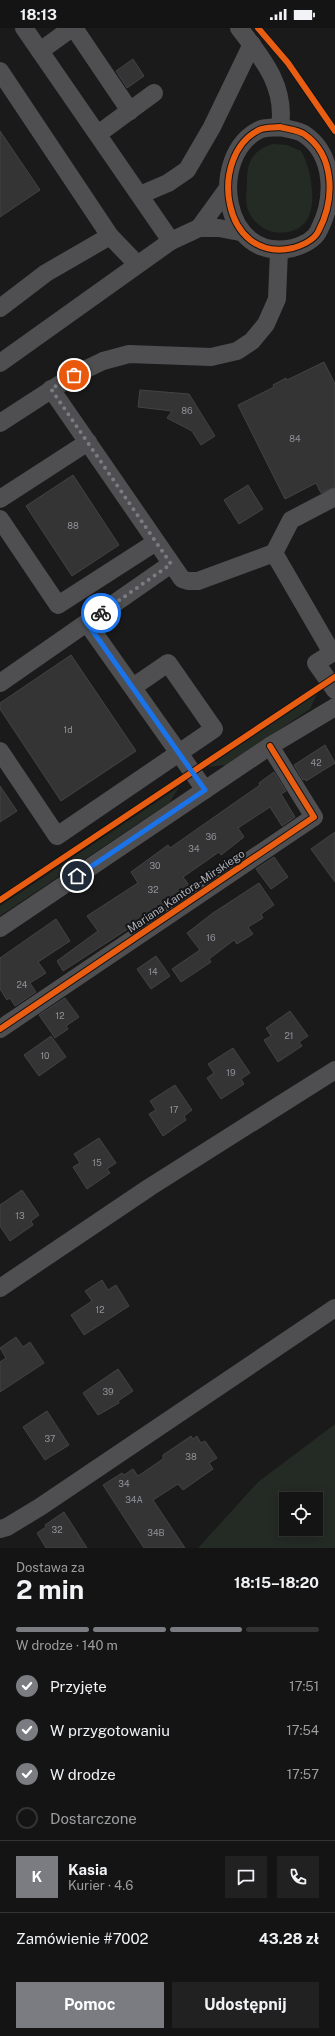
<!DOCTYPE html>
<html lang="pl">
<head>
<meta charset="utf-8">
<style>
  :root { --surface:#141414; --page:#212122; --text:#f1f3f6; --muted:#9d9ea0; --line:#333334; --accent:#7a7c81 }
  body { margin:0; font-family:"Public Sans",sans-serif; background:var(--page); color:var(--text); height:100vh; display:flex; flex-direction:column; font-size:15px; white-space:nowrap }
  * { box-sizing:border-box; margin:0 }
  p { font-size:13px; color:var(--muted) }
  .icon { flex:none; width:22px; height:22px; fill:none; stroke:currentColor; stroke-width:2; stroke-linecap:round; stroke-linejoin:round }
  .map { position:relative; height:1520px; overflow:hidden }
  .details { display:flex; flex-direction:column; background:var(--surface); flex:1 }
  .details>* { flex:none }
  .controls { position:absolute; left:279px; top:1464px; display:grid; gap:8px }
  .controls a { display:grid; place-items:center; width:44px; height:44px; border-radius:0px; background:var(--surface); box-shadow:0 2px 10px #0003,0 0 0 1px var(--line); font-size:20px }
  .pin { position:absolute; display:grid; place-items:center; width:34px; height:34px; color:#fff; margin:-17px; border:2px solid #fff; border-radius:50%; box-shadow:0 1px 4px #0007 }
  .courier { position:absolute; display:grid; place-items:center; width:40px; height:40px; margin:-20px; border:3px solid #1a73e8; border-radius:50%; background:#fff; color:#222; box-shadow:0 1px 5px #0007 }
  .summary em { font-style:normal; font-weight:700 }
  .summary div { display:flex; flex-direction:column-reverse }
  .summary { display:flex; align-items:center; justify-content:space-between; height:68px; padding:0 16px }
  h1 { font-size:26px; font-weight:700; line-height:30px }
  .bar { display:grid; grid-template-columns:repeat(4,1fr); gap:6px 4px; align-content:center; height:48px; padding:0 16px }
  .bar i { height:5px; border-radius:3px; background:var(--line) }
  .bar .current { background:var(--accent) }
  .bar p { grid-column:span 4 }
  .line { display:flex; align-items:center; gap:10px; padding:0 16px; border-top:1px solid var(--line) }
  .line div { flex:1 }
  .round { display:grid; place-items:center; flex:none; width:42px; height:42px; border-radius:0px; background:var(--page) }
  ol { padding:0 16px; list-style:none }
  li { display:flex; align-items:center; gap:12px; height:44px }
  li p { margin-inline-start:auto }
  li .icon { padding:4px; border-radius:50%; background:var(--accent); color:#fff; stroke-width:4 }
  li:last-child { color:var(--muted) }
  li i { width:22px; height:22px; border:2px solid var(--line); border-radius:50% }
  .cta { display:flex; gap:8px; margin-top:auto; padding:8px 16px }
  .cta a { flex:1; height:46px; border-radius:0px; background:var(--accent); color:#fff; font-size:16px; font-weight:700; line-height:46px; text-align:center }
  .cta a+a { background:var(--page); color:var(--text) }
  .status { display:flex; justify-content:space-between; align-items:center; height:28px; padding:0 20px; background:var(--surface); direction:ltr }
  .status svg { height:11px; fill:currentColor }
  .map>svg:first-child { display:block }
</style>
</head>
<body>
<div class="status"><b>18:13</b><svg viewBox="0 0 49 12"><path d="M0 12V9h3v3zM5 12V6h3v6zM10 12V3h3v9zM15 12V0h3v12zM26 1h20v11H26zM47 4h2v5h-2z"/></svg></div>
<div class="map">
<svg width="335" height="1520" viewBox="0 0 335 1520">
  <rect width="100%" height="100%" fill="#1a1a1a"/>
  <!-- green -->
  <g fill="#242a24" fill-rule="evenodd">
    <path d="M 273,116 L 287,117 L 301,123 C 311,139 319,181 304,196 C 285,213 254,204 247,179 C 245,171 247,160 247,152 C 247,132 254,122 273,116 Z"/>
    <polygon points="317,666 310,681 227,737 207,739"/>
    <polygon points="179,759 170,774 0,888 0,878"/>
    <path d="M 335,1396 L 335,1520 L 198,1520 L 258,1454 ZM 286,1471 L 316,1471 L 316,1501 L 286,1501 Z"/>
  </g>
  <!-- building -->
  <g fill="#343435" stroke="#434346">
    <polygon points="133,31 144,48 127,60 116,43"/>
    <polygon points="0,103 40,162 0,189"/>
    <polygon points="324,334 335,356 335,459 321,465 316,455 285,471 238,377 274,359 273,357 286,350 287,352"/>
    <polygon points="140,362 189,366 215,408 201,417 192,403 167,390 172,383 138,379"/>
    <polygon points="73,447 119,517 72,548 26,478"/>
    <polygon points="248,457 263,481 239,496 224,472"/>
    <polygon points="71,627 136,723 61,773 0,681 0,675"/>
    <polygon points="325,717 335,735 306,753 305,751 303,752 294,737"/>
    <polygon points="274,744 286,763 281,766 295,789 282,798 270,779 238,800 244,809 221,827 219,824 183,849 191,860 63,943 57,933 98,903 87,888 138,855 131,844 168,817 170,820 260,757 259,755"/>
    <polygon points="0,758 17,783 0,794"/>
    <polygon points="335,804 335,854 311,821"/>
    <polygon points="274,829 288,849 271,861 256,841"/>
    <polygon points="259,855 274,877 261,886 263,890 248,899 253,906 237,916 234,912 209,931 211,934 181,954 172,941 200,922 187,905 213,885"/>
    <polygon points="56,891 70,913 38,934 46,945 30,955 36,964 15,978 10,970 7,972 0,961 0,930"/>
    <polygon points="156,928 170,948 151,961 137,941"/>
    <polygon points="65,970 79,989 66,998 68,1001 55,1010 39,987"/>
    <polygon points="290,983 308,1008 299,1014 302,1018 278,1034 264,1012 271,1008 266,1000"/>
    <polygon points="51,1008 66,1029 39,1048 24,1027"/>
    <polygon points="233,1020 250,1045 241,1051 244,1056 221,1071 207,1050 214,1045 208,1036"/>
    <polygon points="175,1057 192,1082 184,1088 186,1092 163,1108 149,1086 156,1082 150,1073"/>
    <polygon points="99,1110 116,1135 107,1141 110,1145 87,1161 73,1139 80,1135 74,1126"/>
    <polygon points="22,1162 39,1187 31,1193 33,1197 10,1213 0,1198 0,1177"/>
    <polygon points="102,1252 108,1262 116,1257 129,1278 84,1307 71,1287 92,1273 85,1263"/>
    <polygon points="16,1309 23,1319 30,1314 44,1335 0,1364 0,1334 6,1330 0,1320"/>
    <polygon points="118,1341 133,1363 118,1373 119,1375 98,1387 83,1365"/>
    <polygon points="47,1383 69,1417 45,1432 23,1399"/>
    <polygon points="191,1408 193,1411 197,1408 201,1415 205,1413 217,1430 209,1435 213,1441 183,1462 178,1456 153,1472 185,1520 144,1520 103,1457 122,1445 124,1447 133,1441 138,1448 163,1431 163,1427"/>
    <polygon points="64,1484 87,1520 46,1520 37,1505 46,1499 45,1497"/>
  </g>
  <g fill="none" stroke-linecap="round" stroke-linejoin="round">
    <!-- minor -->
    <g stroke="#4f4f52" stroke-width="18">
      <polyline points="24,0 171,213"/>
      <polyline points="74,0 130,83"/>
      <path d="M 239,0 C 263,31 286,58 280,99"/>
      <polyline points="40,23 72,0"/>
      <polyline points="0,43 110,208 137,236"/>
      <path d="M 280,99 C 287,101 298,102 304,106 C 335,127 335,171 319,202 C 315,212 303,217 293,220 C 221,236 208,127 259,102 C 265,99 274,100 280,99 Z"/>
      <polyline points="98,106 154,65"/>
      <polyline points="140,167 168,155 187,142 212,99 252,16"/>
      <polyline points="199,200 228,160"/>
      <polyline points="0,280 46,245 110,208"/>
      <polyline points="0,335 171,213 199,200 219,200 240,204"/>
      <polyline points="51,361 182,551 188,553 198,553 274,525"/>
      <polyline points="0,395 74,347 103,333 129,326 211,329 237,323 252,313 266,296 277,271 279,223"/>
      <polyline points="0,471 88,414"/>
      <polyline points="0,491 58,577 156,514"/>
      <polyline points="87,595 205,762"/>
      <polyline points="335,623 316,635 335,662"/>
      <polyline points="332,625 274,525 291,492 335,469"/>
      <polyline points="0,655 171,536"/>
      <polyline points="0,723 57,808 214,701 168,635 133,659"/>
      <polyline points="0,900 270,718 335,679"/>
      <polyline points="0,1001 314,789 270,718"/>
      <polyline points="0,1260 150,1159 335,1042"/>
      <polyline points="0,1501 7,1499 40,1479 335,1280"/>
    </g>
    <!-- cycleway casing -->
    <g stroke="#141416" stroke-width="8">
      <g id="cycleway">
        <polyline points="258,0 288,35 335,103"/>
        <path d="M 280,99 C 287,101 298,102 304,106 C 335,127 335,171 319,202 C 315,212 303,217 293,220 C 221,236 208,127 259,102 C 265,99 274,100 280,99 Z"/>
        <polyline points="0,872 335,649"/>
        <polyline points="0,1001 314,789 270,718"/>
      </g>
    </g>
    <!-- cycleway -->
    <use href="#cycleway" stroke="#e95d12" stroke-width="6"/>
  </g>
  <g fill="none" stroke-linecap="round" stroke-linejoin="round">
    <!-- done -->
    <polyline stroke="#7a7c81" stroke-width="4" stroke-dasharray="0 7.2" points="74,347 51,361 171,536 101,585"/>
    <!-- route -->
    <polyline stroke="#1a73e8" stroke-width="5" points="77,848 205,762 87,595 101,585"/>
  </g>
  <g text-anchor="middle" stroke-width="4" stroke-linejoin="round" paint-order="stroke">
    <!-- number labels -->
    <g font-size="9" fill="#8f9198">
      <text x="187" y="386">86</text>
      <text x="295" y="414">84</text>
      <text x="73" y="501">88</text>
      <text x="68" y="705">1d</text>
      <text x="316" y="738">42</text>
      <text x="211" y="812">36</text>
      <text x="194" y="824">34</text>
      <text x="155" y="841">30</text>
      <text x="153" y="865">32</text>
      <text x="211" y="913">16</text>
      <text x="153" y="947">14</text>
      <text x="22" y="960">24</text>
      <text x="60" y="991">12</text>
      <text x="289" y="1011">21</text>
      <text x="45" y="1031">10</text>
      <text x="231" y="1048">19</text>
      <text x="174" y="1085">17</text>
      <text x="97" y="1138">15</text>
      <text x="20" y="1191">13</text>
      <text x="100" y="1285">12</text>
      <text x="108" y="1367">39</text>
      <text x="50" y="1414">37</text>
      <text x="191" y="1432">38</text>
      <text x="124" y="1459">34</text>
      <text x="134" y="1475">34A</text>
      <text x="57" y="1505">32</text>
      <text x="156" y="1508">34B</text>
    </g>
    <!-- street labels -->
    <g font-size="11" fill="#adb0b9" stroke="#141416">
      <text transform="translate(186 863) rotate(-34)" y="4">Mariana Kantora-Mirskiego</text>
    </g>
  </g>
</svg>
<div class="controls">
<a><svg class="icon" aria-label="locate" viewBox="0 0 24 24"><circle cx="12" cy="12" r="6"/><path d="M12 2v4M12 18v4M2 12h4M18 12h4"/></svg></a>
</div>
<div class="pin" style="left:74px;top:347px;background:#ea580c"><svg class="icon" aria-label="bag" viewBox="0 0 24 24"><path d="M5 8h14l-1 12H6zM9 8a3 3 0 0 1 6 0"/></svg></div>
<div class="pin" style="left:77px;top:848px;background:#1f2937"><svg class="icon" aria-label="home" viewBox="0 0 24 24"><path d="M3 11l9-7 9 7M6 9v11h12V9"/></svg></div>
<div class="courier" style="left:101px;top:585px"><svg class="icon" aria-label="bike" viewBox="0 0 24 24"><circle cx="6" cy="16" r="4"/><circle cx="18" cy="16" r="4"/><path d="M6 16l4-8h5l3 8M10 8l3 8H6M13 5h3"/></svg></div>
</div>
<section class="details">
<div class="summary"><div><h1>2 min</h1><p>Dostawa za</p></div><em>18:15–18:20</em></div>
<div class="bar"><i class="current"></i><i class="current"></i><i class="current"></i><i></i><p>W drodze · 140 m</p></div>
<ol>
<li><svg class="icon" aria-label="check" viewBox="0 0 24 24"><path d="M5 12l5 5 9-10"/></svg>Przyjęte<p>17:51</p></li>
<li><svg class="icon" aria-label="check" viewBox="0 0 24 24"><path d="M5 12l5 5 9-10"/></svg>W przygotowaniu<p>17:54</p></li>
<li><svg class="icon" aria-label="check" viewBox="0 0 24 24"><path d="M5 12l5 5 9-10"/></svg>W drodze<p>17:57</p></li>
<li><i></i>Dostarczone</li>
</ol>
<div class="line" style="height:72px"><b class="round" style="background:var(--accent);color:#fff">K</b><div><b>Kasia</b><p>Kurier · 4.6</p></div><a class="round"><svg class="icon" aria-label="chat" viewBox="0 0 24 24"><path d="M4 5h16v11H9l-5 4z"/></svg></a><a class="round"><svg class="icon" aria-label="phone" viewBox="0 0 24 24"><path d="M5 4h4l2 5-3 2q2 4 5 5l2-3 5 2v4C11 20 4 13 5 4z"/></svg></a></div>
<div class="line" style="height:52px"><div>Zamówienie #7002</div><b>43.28 zł</b></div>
<div class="cta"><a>Pomoc</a><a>Udostępnij</a></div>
</section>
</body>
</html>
